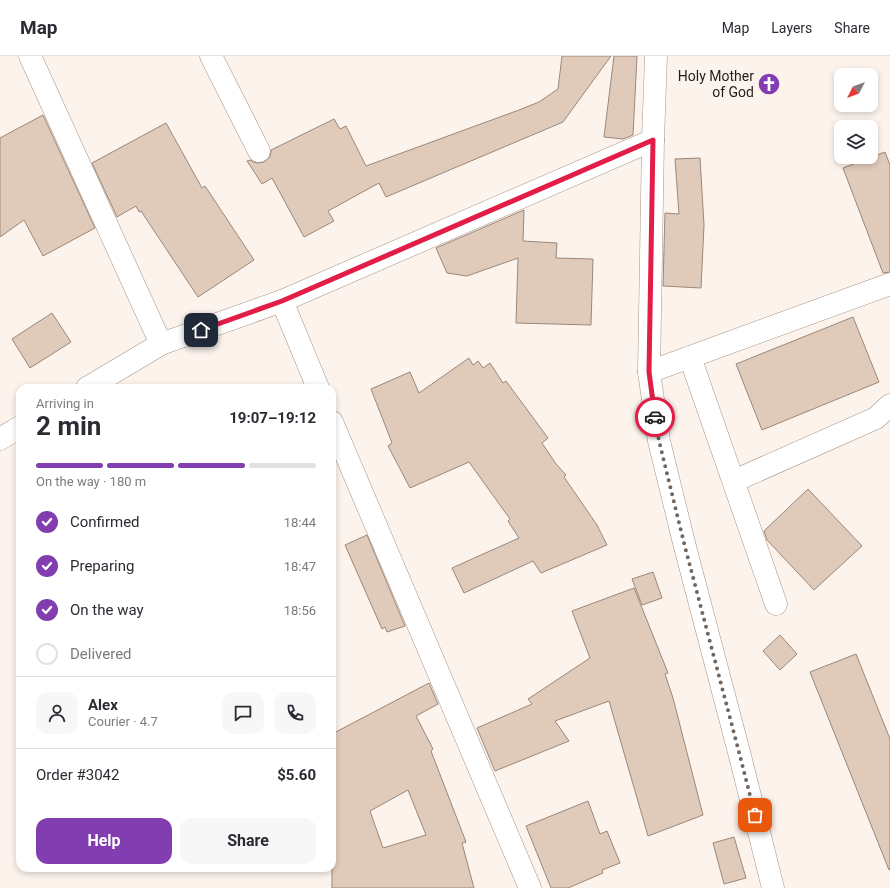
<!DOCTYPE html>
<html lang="en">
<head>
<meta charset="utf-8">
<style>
  :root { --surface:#fff; --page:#f7f7f7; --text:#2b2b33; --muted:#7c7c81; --line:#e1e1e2; --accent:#823db0 }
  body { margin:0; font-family:Roboto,sans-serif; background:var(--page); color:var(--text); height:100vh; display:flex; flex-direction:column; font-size:15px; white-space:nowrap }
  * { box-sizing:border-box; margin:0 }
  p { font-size:13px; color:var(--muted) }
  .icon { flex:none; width:22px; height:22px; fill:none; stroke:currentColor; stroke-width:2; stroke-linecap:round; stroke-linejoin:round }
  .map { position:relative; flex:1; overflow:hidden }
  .drawer { position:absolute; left:16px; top:328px; width:320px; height:488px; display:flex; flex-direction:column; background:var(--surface); border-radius:12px; box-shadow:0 2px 6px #0003 }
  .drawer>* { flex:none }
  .needle { width:26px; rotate:228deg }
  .buttons { position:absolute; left:834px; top:12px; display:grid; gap:8px }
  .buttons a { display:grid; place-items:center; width:44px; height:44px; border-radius:8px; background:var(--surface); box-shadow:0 2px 6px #0003; font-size:20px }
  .pin { position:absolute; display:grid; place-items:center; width:34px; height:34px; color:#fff; margin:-17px; border-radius:8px; box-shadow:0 2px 6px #0006 }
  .courier { position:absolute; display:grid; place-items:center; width:40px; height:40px; margin:-20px; border:3px solid #e11d48; border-radius:50%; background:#fff; color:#222; box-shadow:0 1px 5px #0007 }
  .headline em { font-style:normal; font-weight:700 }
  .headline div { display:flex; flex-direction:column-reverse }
  .headline { display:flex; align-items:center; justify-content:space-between; height:68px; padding:0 20px }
  h1 { font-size:26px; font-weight:700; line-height:30px }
  .bar { display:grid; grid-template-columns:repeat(4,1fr); gap:6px 4px; align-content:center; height:48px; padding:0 20px }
  .bar i { height:5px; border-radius:3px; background:var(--line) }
  .bar .current { background:var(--accent) }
  .bar p { grid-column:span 4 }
  .line { display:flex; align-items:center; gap:10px; padding:0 20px; border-top:1px solid var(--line) }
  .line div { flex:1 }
  .round { display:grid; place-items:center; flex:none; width:42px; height:42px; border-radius:12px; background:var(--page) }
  ol { padding:0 20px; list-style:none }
  li { display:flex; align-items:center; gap:12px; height:44px }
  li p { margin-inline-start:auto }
  li .icon { padding:4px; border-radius:50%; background:var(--accent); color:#fff; stroke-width:4 }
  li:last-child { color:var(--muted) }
  li i { width:22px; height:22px; border:2px solid var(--line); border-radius:50% }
  .primary-button { display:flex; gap:8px; margin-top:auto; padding:8px 20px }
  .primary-button a { flex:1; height:46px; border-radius:12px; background:var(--accent); color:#fff; font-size:16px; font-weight:700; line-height:46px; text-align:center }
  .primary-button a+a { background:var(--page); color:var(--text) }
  header { display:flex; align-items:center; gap:24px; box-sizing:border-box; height:56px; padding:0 20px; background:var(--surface); border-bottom:1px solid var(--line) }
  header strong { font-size:19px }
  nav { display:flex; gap:22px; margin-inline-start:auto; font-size:14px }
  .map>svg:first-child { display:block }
</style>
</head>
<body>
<header>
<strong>Map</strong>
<nav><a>Map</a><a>Layers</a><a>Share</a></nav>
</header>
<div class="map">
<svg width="890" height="832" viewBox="0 0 890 832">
  <rect width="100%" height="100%" fill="#fcf3ed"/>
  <!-- building -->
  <g fill="#e0cbbb" stroke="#9b8778" fill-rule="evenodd">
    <polygon points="562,0 611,0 563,66 386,141 379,127 328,155 334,165 304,181 272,122 262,128 247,105 251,104 253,106 258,107 264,106 270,101 271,96 271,94 334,63 340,73 346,70 366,110 519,54 539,46 558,33"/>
    <polygon points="614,0 637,0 633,79 623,83 604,81"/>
    <polygon points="43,59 95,172 43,200 24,164 0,181 0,82"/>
    <polygon points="166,67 202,132 205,130 254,204 198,241 141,155 139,156 136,150 117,161 92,107"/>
    <polygon points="885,96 890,109 890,216 883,217 843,112"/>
    <polygon points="700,102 704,169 701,232 663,230 665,157 679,158 675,103"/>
    <polygon points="524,154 523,185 557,187 556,202 593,203 591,269 516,267 518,202 467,220 447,217 436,192"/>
    <polygon points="52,257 71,286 30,312 12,283"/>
    <polygon points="853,261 879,326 762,374 736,308"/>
    <polygon points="469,302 473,309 478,305 483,312 490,307 503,327 506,325 548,382 542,387 556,408 566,419 564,421 597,469 607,489 541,517 533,505 464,537 452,512 519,482 508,465 510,463 469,406 410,432 388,390 392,387 371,333 410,316 419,337"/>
    <polygon points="808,433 862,490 814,534 767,484 764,475"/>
    <polygon points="367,479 405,570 387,576 385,571 382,573 345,489"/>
    <polygon points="653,516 662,542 642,549 632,523"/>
    <polygon points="634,532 668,617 665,618 673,642 703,759 648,780 609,645 555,665 569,685 495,715 477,672 532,648 528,643 590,602 572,555"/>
    <polygon points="780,579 797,598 780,614 763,595"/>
    <polygon points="856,598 890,683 890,813 889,814 810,616"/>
    <path d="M 429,627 L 438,648 L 416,660 L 433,693 L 431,695 L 466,786 L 462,787 L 474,832 L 332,832 L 332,678 ZM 408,734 L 426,779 L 383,792 L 370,755 Z"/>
    <polygon points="588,745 600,778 607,775 620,807 602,814 603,817 568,832 551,832 526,770"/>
    <polygon points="734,781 746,822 724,828 713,787"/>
  </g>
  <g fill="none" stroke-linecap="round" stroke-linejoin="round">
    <!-- minor casing -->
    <g stroke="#a89485" stroke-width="23">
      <g id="minor">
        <polyline points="30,0 161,288"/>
        <polyline points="211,0 259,95"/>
        <polyline points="656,0 653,84 649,316 659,385 684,487 740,700 773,832"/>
        <polyline points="282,245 318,332"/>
        <polyline points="690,301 776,548"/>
        <polyline points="649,316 890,228"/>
        <polyline points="87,332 161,288 282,245 653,84"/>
        <polyline points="332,366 530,832"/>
        <polyline points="0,383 20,371"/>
        <polyline points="734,425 876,362 890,349"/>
      </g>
    </g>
    <!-- minor -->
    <use href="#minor" stroke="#fff" stroke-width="22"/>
  </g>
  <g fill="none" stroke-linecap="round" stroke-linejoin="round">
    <!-- done -->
    <polyline stroke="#6f6761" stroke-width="4" stroke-dasharray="0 7.2" points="655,361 659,385 684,487 740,700 755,759"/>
    <!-- route -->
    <polyline stroke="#e11d48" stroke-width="5" points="201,274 282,245 653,84 649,316 655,361"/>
  </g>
  <!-- icons -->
  <defs>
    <g id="church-disc" transform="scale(1.15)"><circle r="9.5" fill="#823db0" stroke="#fcf3ed"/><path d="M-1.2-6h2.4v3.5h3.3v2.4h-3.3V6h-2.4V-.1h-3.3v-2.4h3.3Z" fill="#fff"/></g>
  </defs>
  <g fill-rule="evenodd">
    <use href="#church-disc" x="769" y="28"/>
  </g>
  <g text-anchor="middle" stroke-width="3.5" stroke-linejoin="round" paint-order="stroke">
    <!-- poi labels -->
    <g font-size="14" fill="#231c16" stroke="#fcf3ed" text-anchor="end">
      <text x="754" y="25">Holy Mother<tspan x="754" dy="16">of God</tspan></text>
    </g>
  </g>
</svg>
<div class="buttons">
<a><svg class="needle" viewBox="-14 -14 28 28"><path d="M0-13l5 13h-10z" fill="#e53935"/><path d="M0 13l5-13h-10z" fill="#7c7c81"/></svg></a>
<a><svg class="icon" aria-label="layers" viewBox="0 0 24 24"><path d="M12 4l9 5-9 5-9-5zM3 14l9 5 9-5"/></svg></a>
</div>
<div class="pin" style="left:755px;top:759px;background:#ea580c"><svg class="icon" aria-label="bag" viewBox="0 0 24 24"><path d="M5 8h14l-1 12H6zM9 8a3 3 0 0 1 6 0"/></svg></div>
<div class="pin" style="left:201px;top:274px;background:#1f2937"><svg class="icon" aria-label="home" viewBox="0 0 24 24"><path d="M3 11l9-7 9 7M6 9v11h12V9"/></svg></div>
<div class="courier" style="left:655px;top:361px"><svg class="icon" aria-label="car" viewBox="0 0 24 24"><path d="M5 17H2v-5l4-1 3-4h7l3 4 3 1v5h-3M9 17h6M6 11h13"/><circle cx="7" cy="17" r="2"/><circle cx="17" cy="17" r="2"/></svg></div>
<section class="drawer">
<div class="headline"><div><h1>2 min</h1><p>Arriving in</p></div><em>19:07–19:12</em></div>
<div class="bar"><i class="current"></i><i class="current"></i><i class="current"></i><i></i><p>On the way · 180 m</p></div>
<ol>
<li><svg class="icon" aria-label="check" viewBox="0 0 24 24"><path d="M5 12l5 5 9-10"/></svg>Confirmed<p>18:44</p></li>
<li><svg class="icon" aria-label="check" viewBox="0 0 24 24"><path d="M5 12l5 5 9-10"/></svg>Preparing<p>18:47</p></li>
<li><svg class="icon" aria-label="check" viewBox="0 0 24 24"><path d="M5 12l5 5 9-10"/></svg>On the way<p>18:56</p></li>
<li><i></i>Delivered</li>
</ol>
<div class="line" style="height:72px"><a class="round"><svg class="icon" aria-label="person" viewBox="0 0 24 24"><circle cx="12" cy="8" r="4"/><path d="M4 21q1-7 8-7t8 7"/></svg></a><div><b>Alex</b><p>Courier · 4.7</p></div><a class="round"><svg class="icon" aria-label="chat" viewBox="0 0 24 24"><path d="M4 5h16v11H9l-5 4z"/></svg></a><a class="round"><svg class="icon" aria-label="phone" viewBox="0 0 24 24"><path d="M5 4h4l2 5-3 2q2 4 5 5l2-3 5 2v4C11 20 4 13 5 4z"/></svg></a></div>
<div class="line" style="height:52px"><div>Order #3042</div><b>$5.60</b></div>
<div class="primary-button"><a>Help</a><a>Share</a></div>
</section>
</div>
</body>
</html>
